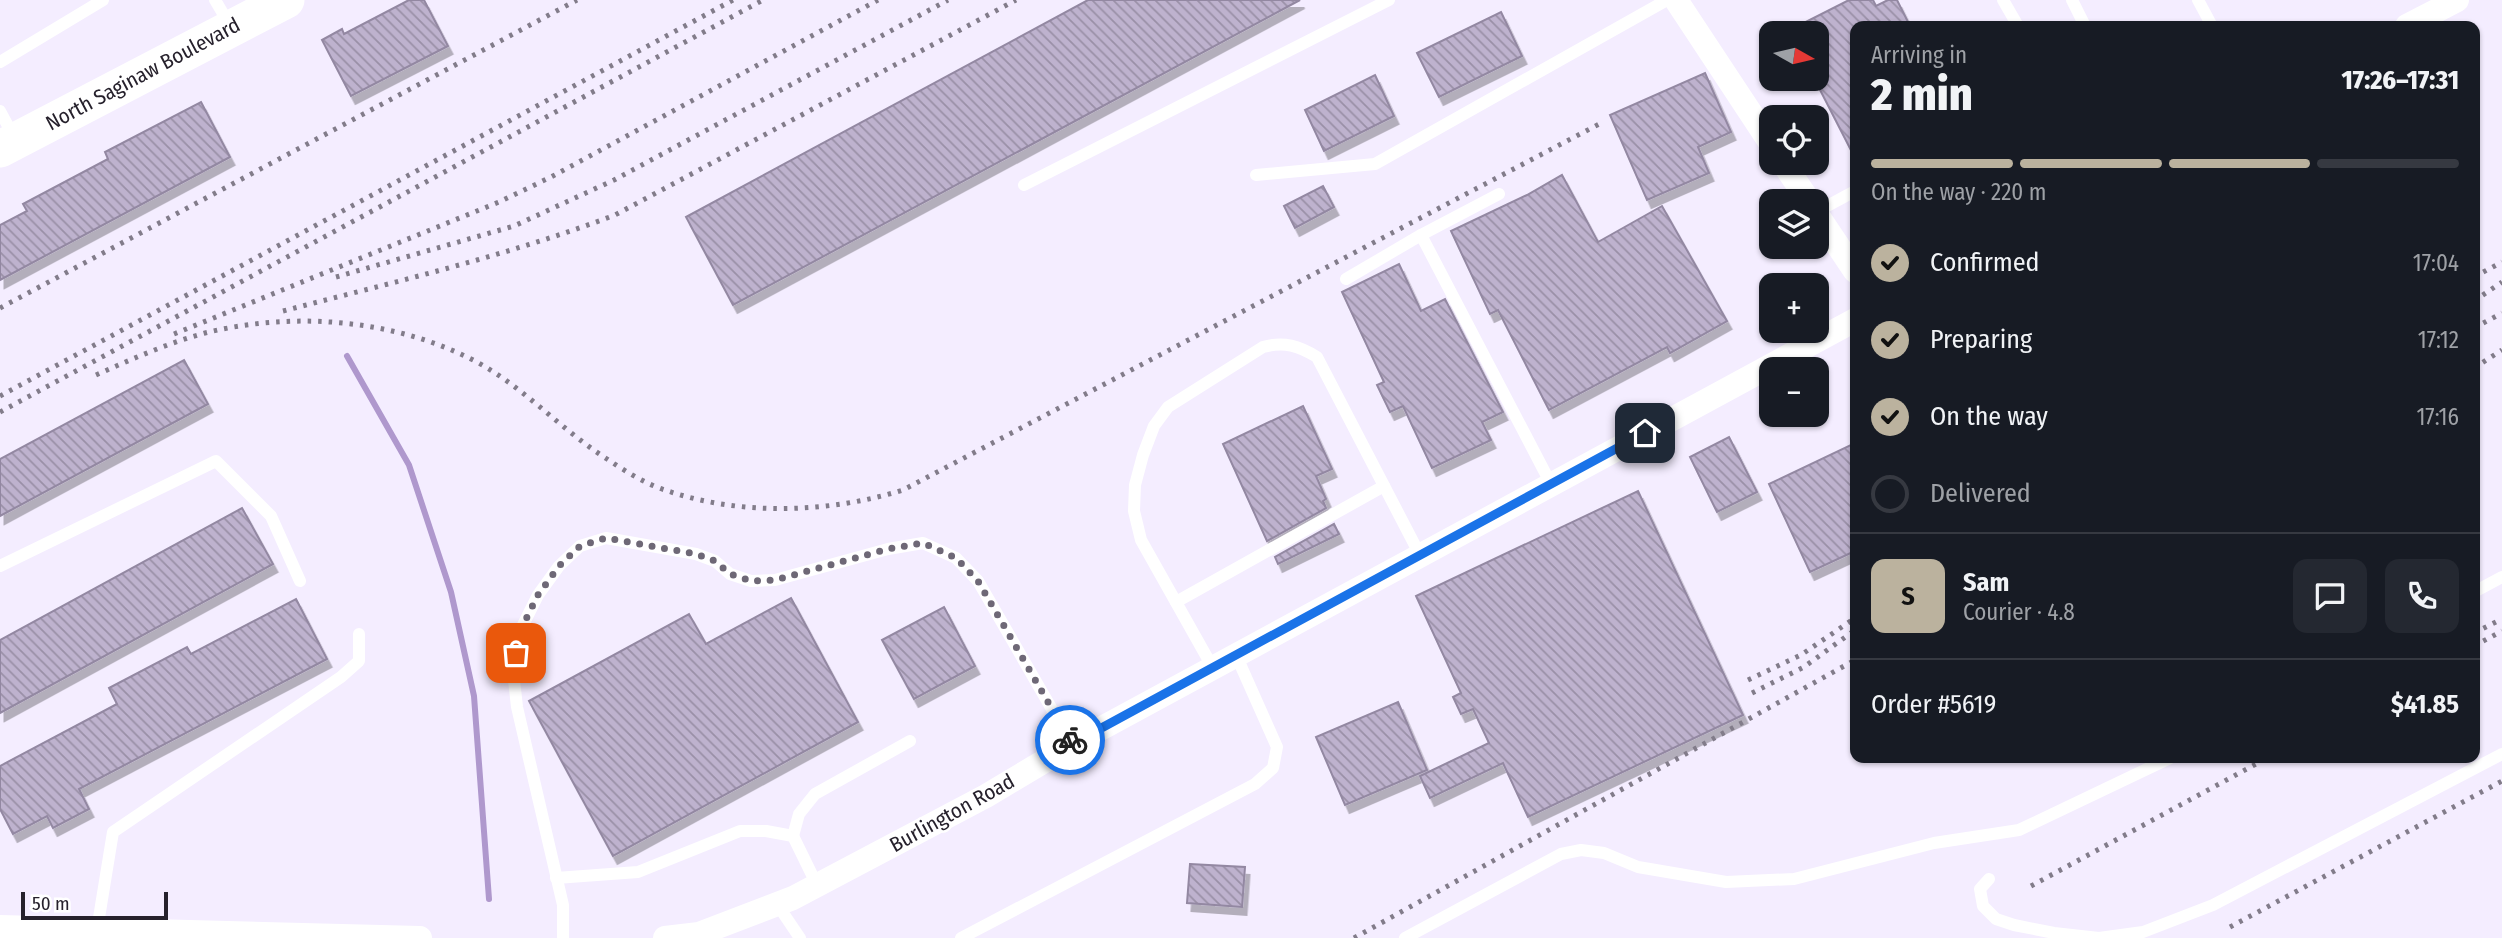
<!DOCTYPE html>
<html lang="en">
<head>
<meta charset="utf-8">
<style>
  :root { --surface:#171b24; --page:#242831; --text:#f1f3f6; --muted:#9ea1a6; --line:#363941; --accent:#bbb29e }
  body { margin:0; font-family:"Fira Sans Condensed",sans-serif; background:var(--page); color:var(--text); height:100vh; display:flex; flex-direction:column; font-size:26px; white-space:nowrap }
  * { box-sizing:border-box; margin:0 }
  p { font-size:23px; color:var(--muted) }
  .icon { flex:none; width:38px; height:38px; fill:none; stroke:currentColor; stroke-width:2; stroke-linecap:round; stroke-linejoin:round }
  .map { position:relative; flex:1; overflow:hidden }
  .drawer { position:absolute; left:1850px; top:21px; width:630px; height:742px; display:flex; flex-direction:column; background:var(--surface); border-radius:14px; box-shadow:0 2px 5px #0004 }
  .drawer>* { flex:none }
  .needle { width:46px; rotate:98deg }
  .fabs { position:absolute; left:1759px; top:21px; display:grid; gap:14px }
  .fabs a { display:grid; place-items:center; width:70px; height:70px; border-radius:14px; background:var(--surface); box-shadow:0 2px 5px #0004; font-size:35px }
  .scale { position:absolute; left:21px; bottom:18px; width:147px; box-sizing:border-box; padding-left:7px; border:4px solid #26212c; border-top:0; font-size:19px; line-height:24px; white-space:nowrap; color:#26212c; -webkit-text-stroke:5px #fff; paint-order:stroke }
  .pin { position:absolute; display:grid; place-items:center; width:60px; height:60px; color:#fff; margin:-30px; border-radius:14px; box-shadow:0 4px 10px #0006 }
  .courier { position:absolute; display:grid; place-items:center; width:70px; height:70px; margin:-35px; border:5px solid #1a73e8; border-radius:50%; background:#fff; color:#222; box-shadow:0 2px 9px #0007 }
  .headline em { font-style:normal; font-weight:800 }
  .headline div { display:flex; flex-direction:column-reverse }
  .headline { display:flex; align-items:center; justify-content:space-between; height:119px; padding:0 21px }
  h1 { font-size:46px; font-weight:800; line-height:52px }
  .bar { display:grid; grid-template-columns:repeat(4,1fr); gap:10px 7px; align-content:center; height:84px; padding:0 21px }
  .bar i { height:9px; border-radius:5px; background:var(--line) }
  .bar .current { background:var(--accent) }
  .bar p { grid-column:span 4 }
  .line { display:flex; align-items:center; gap:18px; padding:0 21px; border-top:2px solid var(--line) }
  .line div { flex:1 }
  .round { display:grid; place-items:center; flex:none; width:74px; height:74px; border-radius:14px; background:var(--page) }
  ol { padding:0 21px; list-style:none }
  li { display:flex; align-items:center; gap:21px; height:77px }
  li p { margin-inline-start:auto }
  li .icon { padding:7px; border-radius:50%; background:var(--accent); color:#111; stroke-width:4 }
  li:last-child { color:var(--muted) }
  li i { width:38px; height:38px; border:4px solid var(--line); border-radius:50% }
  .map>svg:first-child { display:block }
</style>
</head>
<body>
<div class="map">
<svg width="2502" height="938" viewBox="0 0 2502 938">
  <defs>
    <pattern id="building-back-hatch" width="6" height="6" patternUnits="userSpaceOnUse" patternTransform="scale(1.75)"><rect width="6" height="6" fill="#beb2ce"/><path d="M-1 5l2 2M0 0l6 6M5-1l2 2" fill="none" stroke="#9a90a7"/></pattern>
    <filter id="shadow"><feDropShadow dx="4.5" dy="8" stdDeviation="0" flood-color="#0004"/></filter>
  </defs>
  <rect width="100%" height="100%" fill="#f4edff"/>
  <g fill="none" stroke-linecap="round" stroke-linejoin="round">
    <!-- stream -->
    <polyline stroke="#af98cd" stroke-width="6" points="347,356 409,465 451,592 474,696 489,899"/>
  </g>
  <!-- building -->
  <g fill="url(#building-back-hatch)" stroke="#9388a2" stroke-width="2" filter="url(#shadow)">
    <polygon points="409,0 424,0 448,46 351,96 322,40 342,29 344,34"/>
    <polygon points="1088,0 1300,0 733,305 686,217"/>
    <polygon points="1849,0 1873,0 1876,6 1888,0 1897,0 1910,26 1855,26 1855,158 1816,82 1816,33 1784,33"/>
    <polygon points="1501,12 1522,56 1439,97 1417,53"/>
    <polygon points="1705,73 1731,132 1698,147 1709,173 1647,200 1610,115"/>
    <polygon points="1375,75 1394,116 1324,151 1305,110"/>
    <polygon points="201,102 230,157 0,280 0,225 27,211 23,204 108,159 105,152"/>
    <polygon points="1562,175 1598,242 1662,206 1727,321 1670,353 1667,347 1549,410 1498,310 1490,314 1451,231 1527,195"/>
    <polygon points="1323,186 1334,207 1295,228 1284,206"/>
    <polygon points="1399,264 1421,311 1445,299 1503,412 1482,422 1491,440 1432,468 1403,406 1390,412 1377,385 1384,382 1342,292"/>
    <polygon points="184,360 208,404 0,516 0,459"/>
    <polygon points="1303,406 1332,469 1316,476 1326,499 1323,501 1326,508 1267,541 1223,444"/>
    <polygon points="1729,437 1757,492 1717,512 1690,457"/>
    <polygon points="1855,443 1855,551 1810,572 1769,484"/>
    <polygon points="1638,491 1743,715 1528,817 1503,763 1430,798 1420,776 1489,743 1473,709 1461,714 1453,697 1461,693 1416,596"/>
    <polygon points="242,508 273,564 0,713 0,640"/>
    <polygon points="1334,524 1339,534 1278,564 1275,557"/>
    <polygon points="791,598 858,722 613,856 529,701 689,614 706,644"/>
    <polygon points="296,599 327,659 79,789 89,809 53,828 47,816 13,834 0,809 0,766 117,704 109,688 187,647 191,654"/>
    <polygon points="944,607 975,666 914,699 882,640"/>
    <polygon points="1398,702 1427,770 1345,805 1316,737"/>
    <polygon points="1190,864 1245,867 1242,907 1187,903"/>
  </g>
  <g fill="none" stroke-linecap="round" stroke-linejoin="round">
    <!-- lane -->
    <g stroke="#fff" stroke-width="12">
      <polyline points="215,0 231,27"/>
      <polyline points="2003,0 2018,26"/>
      <polyline points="2072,0 2085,26"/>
      <polyline points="2198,0 2212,26"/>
      <polyline points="0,62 103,0"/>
      <polyline points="0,111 15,139"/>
      <polyline points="1256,175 1375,164 1667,0"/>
      <polyline points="1024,185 1389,0"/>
      <polyline points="1499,194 1421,235 1551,484"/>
      <polyline points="1816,212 1855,191"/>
      <polyline points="1346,279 1421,235"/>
      <polyline points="0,566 216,461 271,516 300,581"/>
      <polyline points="2474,592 2502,577"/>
      <polyline points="1176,602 1384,486"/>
      <path d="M 1213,668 L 1141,540 L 1134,511 L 1135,485 L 1143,455 L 1154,426 L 1168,407 L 1263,347 C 1284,341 1299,346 1317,357 L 1420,555"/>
      <polyline points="793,836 799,814 815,794 910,741"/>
      <polyline points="556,878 638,872 740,831 766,831 793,836 817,885"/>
      <polyline points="1989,879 1980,889 1983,906 1996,919 2014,925 2054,933 2099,938 2143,932 2213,905 2502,754"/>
      <polyline points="777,904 800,938"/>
      <polyline points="97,930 113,832 341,677 359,661 359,634"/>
      <polyline points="563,938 563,905 517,707 513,671 518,635 538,595 559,566 580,546 606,538 696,554 715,561 730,574 751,581 775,580 888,549 923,543 956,558 978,581 1072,744"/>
      <polyline points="961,938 1255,784 1273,768 1277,747 1236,655"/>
      <polyline points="1405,938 1561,854 1581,850 1604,853 1638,867 1726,882 1794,879 1934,843 2019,830 2170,758"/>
    </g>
    <!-- street -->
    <g stroke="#fff" stroke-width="24">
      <polyline points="1676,0 1771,144"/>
      <polyline points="2407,26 2457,0"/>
      <polyline points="1783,163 1809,201"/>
      <polyline points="1816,213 1855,271"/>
      <polyline points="0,927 420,938"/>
      <polyline points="665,938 699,934 793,898 986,796 1078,741 1855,320"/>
    </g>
    <!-- primary -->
    <polyline stroke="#fff" stroke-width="37" points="0,149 286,0"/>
    <!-- rail -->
    <g stroke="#827c8a" stroke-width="5" stroke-dasharray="3.5 7" stroke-linecap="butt">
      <polyline points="336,277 514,226 614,180 948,0"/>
      <polyline points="2474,277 2502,262"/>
      <polyline points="2474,301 2502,282"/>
      <polyline points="0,308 577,0"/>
      <path d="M 283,311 C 394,282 507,256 615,215 L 1016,0"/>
      <polyline points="2474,328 2502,313"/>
      <polyline points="174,334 499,202 551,177 878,0"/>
      <polyline points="2474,368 2502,350"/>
      <path d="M 96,375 C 132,359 168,343 205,333 C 293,311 394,319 475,361 C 524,387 560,429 607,459 C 625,471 647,485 668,491 C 742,516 829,513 903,490 L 1603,122"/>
      <polyline points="0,396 733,0"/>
      <polyline points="0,412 763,0"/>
      <polyline points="2474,633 2502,619"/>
      <polyline points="2474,646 2502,631"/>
      <polyline points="1748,680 1801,655 1855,618"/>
      <polyline points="1752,693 1804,667 1855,630"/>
      <polyline points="2031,886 2267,758"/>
      <polyline points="2230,927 2502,781"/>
      <polyline points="1354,938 1855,660"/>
    </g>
  </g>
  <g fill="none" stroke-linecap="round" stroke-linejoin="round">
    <!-- done -->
    <polyline stroke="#6e6876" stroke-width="7" stroke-dasharray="0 12.6" points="516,653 518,635 538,595 559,566 580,546 606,538 696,554 715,561 730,574 751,581 775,580 888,549 923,543 956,558 978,581 1070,740"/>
    <!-- route -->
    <polyline stroke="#1a73e8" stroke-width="9" points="1070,740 1072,744 1645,433"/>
  </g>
  <g text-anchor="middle" stroke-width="5" stroke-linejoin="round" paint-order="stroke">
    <!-- street labels -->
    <g font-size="21" fill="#26212c" stroke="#fff">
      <text transform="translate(143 74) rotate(-28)" y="7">North Saginaw Boulevard</text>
      <text transform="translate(952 813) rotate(-29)" y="7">Burlington Road</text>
    </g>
  </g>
</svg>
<div class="fabs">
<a><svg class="needle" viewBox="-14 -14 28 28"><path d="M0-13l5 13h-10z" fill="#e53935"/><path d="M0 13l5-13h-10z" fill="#9ea1a6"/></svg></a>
<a><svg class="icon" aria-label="locate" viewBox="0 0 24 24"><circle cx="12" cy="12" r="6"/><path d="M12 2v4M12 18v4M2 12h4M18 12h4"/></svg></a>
<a><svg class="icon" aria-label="layers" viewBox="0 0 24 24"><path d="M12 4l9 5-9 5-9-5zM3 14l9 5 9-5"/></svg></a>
<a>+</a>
<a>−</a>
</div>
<div class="scale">50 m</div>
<div class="pin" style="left:516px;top:653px;background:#ea580c"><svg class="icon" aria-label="bag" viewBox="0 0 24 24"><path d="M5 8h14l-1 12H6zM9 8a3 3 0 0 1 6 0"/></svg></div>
<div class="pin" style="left:1645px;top:433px;background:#1f2937"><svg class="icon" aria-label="home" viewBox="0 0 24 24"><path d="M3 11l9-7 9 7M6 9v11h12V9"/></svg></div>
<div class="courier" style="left:1070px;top:740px"><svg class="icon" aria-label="bike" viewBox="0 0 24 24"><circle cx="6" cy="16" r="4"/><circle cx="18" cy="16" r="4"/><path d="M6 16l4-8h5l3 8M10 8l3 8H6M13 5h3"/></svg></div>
<section class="drawer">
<div class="headline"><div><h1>2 min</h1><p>Arriving in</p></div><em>17:26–17:31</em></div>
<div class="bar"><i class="current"></i><i class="current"></i><i class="current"></i><i></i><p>On the way · 220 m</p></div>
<ol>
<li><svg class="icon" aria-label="check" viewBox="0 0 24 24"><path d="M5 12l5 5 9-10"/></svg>Confirmed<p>17:04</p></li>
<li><svg class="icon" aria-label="check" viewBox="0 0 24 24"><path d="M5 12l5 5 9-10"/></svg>Preparing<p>17:12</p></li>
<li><svg class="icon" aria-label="check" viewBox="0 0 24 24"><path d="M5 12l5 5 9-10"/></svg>On the way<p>17:16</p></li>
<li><i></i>Delivered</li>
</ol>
<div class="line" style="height:126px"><b class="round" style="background:var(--accent);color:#111">S</b><div><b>Sam</b><p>Courier · 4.8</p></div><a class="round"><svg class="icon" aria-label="chat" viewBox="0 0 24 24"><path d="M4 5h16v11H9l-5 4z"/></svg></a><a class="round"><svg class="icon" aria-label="phone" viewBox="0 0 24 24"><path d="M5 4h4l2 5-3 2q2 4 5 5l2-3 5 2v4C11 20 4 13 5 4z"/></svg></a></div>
<div class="line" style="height:91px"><div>Order #5619</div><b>$41.85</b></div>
</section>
</div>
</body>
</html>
